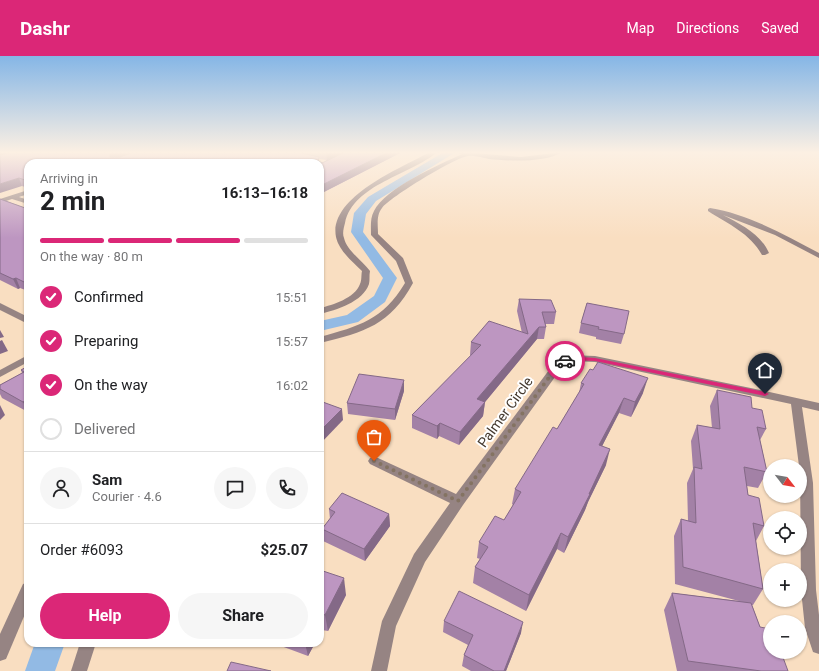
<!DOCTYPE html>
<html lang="en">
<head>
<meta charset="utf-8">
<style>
  :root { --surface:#fff; --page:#f6f6f6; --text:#202124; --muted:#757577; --line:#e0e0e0; --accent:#db2777 }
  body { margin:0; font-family:Roboto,sans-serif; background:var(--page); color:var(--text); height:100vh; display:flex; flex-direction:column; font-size:15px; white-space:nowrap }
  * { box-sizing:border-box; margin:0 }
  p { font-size:13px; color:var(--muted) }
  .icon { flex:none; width:22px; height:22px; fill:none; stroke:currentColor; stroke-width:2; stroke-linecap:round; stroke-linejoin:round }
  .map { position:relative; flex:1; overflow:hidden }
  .drawer { position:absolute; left:24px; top:103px; width:300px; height:488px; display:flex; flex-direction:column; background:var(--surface); border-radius:12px; box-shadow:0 1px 3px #0004 }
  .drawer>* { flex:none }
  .needle { width:26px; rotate:121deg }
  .controls { position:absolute; left:763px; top:403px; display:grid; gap:8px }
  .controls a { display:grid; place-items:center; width:44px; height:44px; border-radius:50%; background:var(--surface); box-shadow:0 1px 3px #0004; font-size:20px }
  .pin { position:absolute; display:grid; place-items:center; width:34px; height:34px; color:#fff; margin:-41px -17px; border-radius:50% 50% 50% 0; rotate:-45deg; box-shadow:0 0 4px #0007 }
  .pin .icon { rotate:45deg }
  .courier { position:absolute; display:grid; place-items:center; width:40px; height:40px; margin:-20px; border:3px solid #db2777; border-radius:50%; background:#fff; color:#222; box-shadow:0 1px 5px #0007 }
  .summary em { font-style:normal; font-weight:700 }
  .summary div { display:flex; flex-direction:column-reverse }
  .summary { display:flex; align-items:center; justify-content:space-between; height:68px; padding:0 16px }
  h1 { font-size:26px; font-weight:700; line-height:30px }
  .bar { display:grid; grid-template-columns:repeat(4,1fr); gap:6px 4px; align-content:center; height:48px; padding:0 16px }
  .bar i { height:5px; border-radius:3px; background:var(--line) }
  .bar .on { background:var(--accent) }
  .bar p { grid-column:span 4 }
  .line { display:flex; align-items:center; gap:10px; padding:0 16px; border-top:1px solid var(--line) }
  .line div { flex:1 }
  .round { display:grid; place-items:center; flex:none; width:42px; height:42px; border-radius:21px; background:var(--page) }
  ol { padding:0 16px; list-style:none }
  li { display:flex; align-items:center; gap:12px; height:44px }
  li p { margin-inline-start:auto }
  li .icon { padding:4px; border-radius:50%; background:var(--accent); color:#fff; stroke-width:4 }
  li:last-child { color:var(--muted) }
  li i { width:22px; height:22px; border:2px solid var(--line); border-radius:50% }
  .button { display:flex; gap:8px; margin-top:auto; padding:8px 16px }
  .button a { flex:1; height:46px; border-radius:24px; background:var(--accent); color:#fff; font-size:16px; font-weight:700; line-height:46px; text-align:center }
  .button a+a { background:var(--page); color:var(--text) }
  header { display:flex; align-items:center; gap:24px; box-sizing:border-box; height:56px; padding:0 20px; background:var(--accent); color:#fff }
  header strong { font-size:19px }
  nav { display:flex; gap:22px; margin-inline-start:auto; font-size:14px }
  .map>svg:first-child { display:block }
</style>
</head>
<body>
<header>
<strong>Dashr</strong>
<nav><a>Map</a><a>Directions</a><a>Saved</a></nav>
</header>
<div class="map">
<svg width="819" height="615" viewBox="0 0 819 615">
  <rect width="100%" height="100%" fill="#f9dec1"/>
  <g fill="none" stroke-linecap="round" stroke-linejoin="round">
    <!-- canal -->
    <g fill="#92bae4" fill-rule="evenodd">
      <polygon points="444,96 456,96 376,145 366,158 363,176 397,222 385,246 358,266 320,275 320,265 347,259 374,240 383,222 351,176 354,157 368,141"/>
      <polygon points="35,587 65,587 55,615 25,615"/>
    </g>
    <!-- minor -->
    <g fill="#968483" fill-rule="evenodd">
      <path d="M 430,96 L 437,96 C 411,119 353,128 345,167 C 344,171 342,177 344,182 C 347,195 362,204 370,215 C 369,219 370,224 369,228 C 363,246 336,254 320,258 L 320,252 C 333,249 355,242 360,228 C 362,224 361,219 362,215 C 353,206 339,195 336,181 C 328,141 403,111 430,96 Z"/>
      <path d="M 454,96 L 474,96 L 473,97 L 521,101 L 562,96 C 545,107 509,105 489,103 C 483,102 474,99 468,100 C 456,101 390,141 382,152 C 376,159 378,170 378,178 L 403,202 L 413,227 C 390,269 365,276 320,287 L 320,281 C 359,270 383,264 405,227 L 396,205 L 371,179 C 371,171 370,162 374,155 C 385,132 439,109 462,98 Z"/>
      <polygon points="28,134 28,138 19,141 28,144 28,148 12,143 0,147 0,143"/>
      <path d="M 710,152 C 748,158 785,179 819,197 L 819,202 L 775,179 L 723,159 C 740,168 761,178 769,197 L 765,199 L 762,199 C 750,177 728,168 708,155 L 708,153 Z"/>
      <polygon points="0,247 28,261 28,268 0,254"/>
      <polygon points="28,299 28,306 0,321 0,314"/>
      <polygon points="569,299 595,300 765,335 819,347 819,355 802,351 813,427 816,534 819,559 819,598 813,596 805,572 801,534 800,410 799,410 791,348 595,306 571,305 560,314 463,449 425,506 396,570 387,615 371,615 382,565 414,498 450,447 370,408 368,405 370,402 374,401 378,402 456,438 552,310"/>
      <polygon points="28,526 28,551 6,603 0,605 0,578 23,528"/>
      <polygon points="80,587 96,587 87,615 71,615"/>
    </g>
  </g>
  <!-- wall -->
  <g fill="#a381a6" fill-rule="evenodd">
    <path d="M 0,96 L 402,96 L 320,138 L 320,107 L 28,107 L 28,132 L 22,130 ZM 319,103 L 327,104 L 322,107 L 319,105 Z"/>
    <polygon points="0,143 28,153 28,235 20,232 18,233 0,224"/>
    <polygon points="519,243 556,256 554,268 545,268 546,271 544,283 537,283 485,346 483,360 459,389 439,380 437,383 412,372 412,359 472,299 470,299 471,286 522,277 517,255"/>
    <polygon points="587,247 624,278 621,288 596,283 596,281 579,277 581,267"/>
    <polygon points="28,310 28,356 2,342 0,338 0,329 22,317 21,314"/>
    <polygon points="581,327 643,337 631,361 619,357 602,390 606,409 588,446 585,454 564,497 557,493 526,555 473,527 475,511 480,503 477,502 479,486 504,464 513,449 512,448 515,433 557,373 579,337"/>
    <polygon points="717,334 752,352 766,373 760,384 767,416 758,432 747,430 748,439 764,470 756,485 763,533 753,549 752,549 760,571 788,615 677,615 664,554 672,537 739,545 675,528 674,480 681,463 688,465 687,427 693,413 691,385 697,369 712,372 710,350"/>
    <polygon points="404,335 395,364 348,358 347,347"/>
    <polygon points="329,453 389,458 390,470 365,505 323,485 322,473 330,463"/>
    <polygon points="320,514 346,539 328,575 322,574 320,577"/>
    <polygon points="444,565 521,577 506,615 471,615 462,610 464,599 468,589 443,576"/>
    <polygon points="273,587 315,587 308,600"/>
  </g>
  <!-- shaded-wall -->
  <g fill="#846987">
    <polygon points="0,96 19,96 0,101"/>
    <polygon points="118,96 141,96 113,106 110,101 110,98"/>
    <polygon points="329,96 347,96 327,104 326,97"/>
    <polygon points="388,96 402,96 320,138 320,130"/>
    <polygon points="19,122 22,130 0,137 0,128"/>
    <polygon points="16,222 20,232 18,233 13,223"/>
    <polygon points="539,271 537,283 476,357 477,343"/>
    <polygon points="0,274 4,281 0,282"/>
    <polygon points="2,284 8,295 0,298 0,285"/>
    <polygon points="648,322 643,337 631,361 635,346"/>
    <polygon points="404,324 404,335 395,364 395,353"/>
    <polygon points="624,342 619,357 595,404 599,389"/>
    <polygon points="28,343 28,355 23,346"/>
    <polygon points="485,346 483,360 459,389 460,376"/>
    <polygon points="0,349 5,359 0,364"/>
    <polygon points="342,353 343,364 320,388 320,375"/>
    <polygon points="440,367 439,380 437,383 437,370"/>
    <polygon points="610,393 606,409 588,446 585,454 564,497 568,481"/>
    <polygon points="320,424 321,432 320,433"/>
    <polygon points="389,458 390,470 365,505 364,493"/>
    <polygon points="561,477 557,493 526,555 529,539"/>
    <polygon points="344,522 346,539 328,575 325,559"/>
    <polygon points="320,564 322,574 320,577"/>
    <polygon points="523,566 521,577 506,615 504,615"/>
    <polygon points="305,587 315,587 308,600"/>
  </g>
  <!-- building -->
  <g fill="#bd96c1" stroke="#846987">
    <polygon points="11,96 118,96 110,98 110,101 120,101 134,96 297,96 319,101 318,105 322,107 345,96 388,96 320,130 320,107 28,107 28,125 19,122 0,128 0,99"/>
    <polygon points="320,96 329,96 326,97"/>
    <polygon points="0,143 28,153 28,228 16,222 13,223 0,217"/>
    <polygon points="519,243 551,244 556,256 542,256 546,271 539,271 477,343 485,346 460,376 440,367 437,370 412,359 481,289 471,286 489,265 528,278"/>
    <polygon points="587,247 629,255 624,278 598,273 599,271 581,267"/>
    <polygon points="598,306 648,322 635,346 624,342 599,389 610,393 589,438 590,438 568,481 561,477 529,539 475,511 488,491 479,486 495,460 504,464 521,436 515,433 553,371 557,373 584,328 581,327 590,313 593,314"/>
    <polygon points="28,310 28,343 23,346 0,333 0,329 24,316 21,314"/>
    <polygon points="359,318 404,324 395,353 347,347"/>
    <polygon points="717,334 751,341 752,352 762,354 766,373 757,371 767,416 744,411 748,439 759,442 764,470 753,467 763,533 683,511 681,463 696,467 694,411 702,413 697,369 720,373"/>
    <polygon points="320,345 342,353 320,375"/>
    <polygon points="342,437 389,458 364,493 322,473 335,456 329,453"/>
    <polygon points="320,514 344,522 325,559 320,557"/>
    <polygon points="459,535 523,566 504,615 494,615 464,599 473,579 444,565"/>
    <polygon points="672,537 751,547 760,571 770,573 770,596 781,596 788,615 761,615 688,605"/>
    <polygon points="231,606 271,615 227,615"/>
  </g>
  <!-- sky -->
  <linearGradient id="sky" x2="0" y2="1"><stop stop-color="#85b6e6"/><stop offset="0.53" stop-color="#fcf0e3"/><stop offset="1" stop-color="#fcf0e3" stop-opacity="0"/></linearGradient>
  <rect width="819" height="182" fill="url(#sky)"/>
  <!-- route -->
  <polygon fill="#db2777" points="567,300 595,302 765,336 769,338 765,340 595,305 571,304 567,307 562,307 562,304"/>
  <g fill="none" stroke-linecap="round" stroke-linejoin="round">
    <!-- done -->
    <polyline stroke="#847362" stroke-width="4" stroke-dasharray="0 7.2" points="374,405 458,445 556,312 565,305"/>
  </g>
  <g text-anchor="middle" stroke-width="4" stroke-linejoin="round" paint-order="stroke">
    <!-- near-street labels -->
    <g font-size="14" fill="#453a2f" stroke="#fff">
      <text transform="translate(505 356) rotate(-54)" y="5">Palmer Circle</text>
    </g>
  </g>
</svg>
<div class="controls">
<a><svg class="needle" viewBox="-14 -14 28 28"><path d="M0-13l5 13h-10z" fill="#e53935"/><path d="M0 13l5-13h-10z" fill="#757577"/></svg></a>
<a><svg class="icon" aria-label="locate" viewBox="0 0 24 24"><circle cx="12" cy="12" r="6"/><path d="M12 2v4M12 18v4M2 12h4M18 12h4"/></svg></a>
<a>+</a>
<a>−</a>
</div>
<div class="pin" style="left:374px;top:405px;background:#ea580c"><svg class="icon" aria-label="bag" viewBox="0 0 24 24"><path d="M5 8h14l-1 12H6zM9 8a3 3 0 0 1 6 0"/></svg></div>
<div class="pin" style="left:765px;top:338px;background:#1f2937"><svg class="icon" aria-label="home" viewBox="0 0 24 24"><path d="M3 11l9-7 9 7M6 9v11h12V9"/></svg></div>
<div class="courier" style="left:565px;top:305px"><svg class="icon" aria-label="car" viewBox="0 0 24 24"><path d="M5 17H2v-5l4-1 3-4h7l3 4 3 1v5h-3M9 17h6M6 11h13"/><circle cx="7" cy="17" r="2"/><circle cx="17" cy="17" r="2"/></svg></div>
<section class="drawer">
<div class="summary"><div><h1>2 min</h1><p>Arriving in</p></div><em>16:13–16:18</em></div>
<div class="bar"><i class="on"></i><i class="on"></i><i class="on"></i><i></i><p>On the way · 80 m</p></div>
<ol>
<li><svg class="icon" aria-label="check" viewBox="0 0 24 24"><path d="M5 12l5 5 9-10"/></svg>Confirmed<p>15:51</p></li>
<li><svg class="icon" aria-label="check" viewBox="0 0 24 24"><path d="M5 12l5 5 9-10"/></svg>Preparing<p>15:57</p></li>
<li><svg class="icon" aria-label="check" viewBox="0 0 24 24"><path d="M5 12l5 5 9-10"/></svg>On the way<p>16:02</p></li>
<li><i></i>Delivered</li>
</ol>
<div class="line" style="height:72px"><a class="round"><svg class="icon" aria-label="person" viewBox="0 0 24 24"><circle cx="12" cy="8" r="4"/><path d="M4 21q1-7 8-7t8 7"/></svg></a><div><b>Sam</b><p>Courier · 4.6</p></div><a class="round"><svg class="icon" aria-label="chat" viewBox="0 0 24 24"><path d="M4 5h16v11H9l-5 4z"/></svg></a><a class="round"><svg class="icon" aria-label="phone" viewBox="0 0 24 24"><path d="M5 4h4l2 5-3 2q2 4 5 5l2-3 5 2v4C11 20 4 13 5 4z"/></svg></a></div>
<div class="line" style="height:52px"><div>Order #6093</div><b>$25.07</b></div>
<div class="button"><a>Help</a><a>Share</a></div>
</section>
</div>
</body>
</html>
